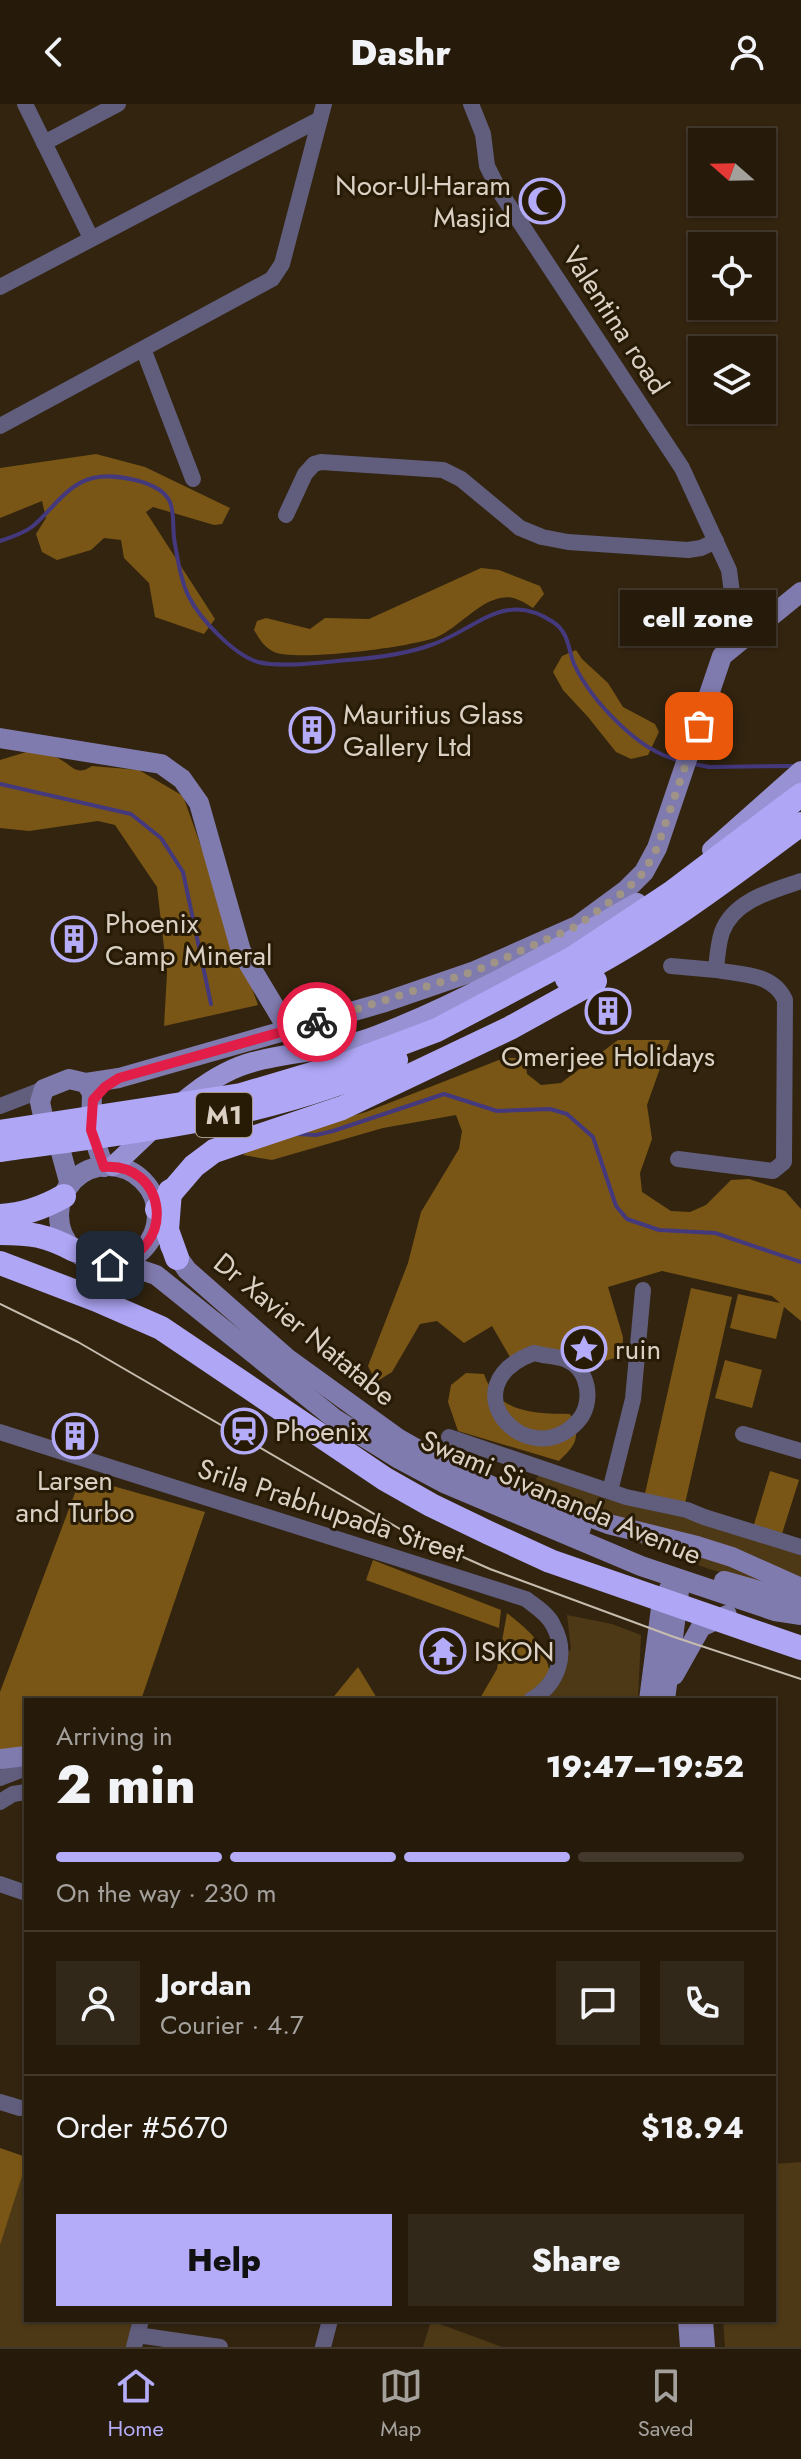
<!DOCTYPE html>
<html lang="en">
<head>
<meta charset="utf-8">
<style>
  :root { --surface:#261b0b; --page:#322819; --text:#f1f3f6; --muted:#a4a19d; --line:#42392c; --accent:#b4acf9 }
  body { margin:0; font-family:Jost,sans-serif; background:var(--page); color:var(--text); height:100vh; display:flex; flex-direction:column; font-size:30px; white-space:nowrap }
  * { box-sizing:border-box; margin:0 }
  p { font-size:26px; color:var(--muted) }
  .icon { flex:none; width:44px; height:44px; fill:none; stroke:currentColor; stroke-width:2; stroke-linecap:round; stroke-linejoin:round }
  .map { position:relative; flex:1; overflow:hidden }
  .details { position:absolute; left:24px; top:1594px; width:752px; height:624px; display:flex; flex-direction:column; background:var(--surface); border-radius:0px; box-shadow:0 2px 6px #0004,0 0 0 2px var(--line) }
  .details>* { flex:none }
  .needle { width:52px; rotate:290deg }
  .fabs { position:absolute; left:688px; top:24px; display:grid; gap:16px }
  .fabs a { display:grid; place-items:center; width:88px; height:88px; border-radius:0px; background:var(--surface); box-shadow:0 2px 6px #0004,0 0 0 2px var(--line); font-size:40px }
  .pin { position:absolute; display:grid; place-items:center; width:68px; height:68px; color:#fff; margin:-34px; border-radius:16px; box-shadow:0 4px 12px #0006 }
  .courier { position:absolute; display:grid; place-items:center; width:80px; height:80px; margin:-40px; border:6px solid #e11d48; border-radius:50%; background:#fff; color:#222; box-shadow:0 2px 10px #0007 }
  .bubble { position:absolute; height:56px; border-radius:0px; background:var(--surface); box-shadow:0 2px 6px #0004,0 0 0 2px var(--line); font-size:26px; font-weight:800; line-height:56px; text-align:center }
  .headline em { font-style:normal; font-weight:800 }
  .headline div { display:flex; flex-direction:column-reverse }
  .headline { display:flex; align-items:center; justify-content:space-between; height:136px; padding:0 32px }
  h1 { font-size:52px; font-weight:800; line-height:60px }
  .bar { display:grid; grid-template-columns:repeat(4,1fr); gap:12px 8px; align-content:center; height:96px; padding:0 32px }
  .bar i { height:10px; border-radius:6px; background:var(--line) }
  .bar .current { background:var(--accent) }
  .bar p { grid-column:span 4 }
  .line { display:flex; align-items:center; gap:20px; padding:0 32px; border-top:2px solid var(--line) }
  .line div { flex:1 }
  .round { display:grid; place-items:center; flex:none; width:84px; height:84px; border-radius:0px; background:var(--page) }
  .action { display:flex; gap:16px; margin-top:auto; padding:16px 32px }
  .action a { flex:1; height:92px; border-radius:0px; background:var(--accent); color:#111; font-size:32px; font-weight:800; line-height:92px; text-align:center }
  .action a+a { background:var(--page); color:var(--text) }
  header { display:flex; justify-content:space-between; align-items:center; height:104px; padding:0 32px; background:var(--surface); font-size:36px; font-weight:800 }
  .tabs { display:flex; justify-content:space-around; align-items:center; height:112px; border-top:2px solid var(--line); background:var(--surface); font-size:22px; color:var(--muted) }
  .tabs a { display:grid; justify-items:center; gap:4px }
  .tabs .current { color:var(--accent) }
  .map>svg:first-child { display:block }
</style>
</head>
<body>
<header><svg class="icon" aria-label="back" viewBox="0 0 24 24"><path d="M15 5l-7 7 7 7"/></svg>Dashr<svg class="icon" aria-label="person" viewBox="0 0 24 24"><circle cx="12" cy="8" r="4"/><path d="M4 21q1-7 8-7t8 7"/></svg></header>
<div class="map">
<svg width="801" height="2243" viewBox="0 0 801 2243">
  <rect width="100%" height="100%" fill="#32240f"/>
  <!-- green -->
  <g fill="#4e3916">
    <polygon points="543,1366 606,1386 605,1395 660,1406 801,1451 801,1477 537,1386 536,1375"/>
    <polygon points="597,1424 672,1438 801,1490 709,1465"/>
    <polygon points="567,1511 612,1520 641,1531 638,1596 534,1596 571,1545"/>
    <polygon points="801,2058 801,2243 725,2243 723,2216 774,2216 774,2060"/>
    <polygon points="26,2059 26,2216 141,2216 134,2243 0,2243 0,2139"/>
    <polygon points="431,2217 432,2217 502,2243 423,2243"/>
  </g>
  <!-- forest -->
  <g fill="#795615">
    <polygon points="96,350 145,363 230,404 222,420 214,421 153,403 146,408 215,515 204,530 155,513 149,479 124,454 121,436 104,434 91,446 57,456 42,448 36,430 46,414 42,397 0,414 0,364"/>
    <path d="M 481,464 L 499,466 L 540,482 L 544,490 L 533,504 C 522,497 513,491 500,494 C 477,499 459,523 437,533 C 413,543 296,558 274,548 C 264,543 260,536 254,526 L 257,517 L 266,514 L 310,525 L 325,514 L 369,515 Z"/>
    <polygon points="576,546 582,555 608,579 623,603 655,620 659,628 648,651 631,655 616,648 588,613 563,586 553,568 562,552"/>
    <path d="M 33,646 C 41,649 51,650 58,654 C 72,661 76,673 92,662 L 139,666 L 183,692 L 258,901 L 164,922 L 167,869 L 157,783 L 115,721 L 98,717 L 29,727 L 0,724 L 0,656 Z"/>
    <path d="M 618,936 L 670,936 L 647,1001 L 652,1035 L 640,1069 L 642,1088 L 671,1107 L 690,1108 L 706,1101 L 731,1076 L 749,1075 L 785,1087 L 801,1105 L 801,1217 L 784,1203 L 776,1235 L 730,1224 L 738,1190 L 780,1199 L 772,1192 L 662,1167 L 608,1183 L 623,1233 L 622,1252 C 591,1260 568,1274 542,1250 L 526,1259 L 510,1253 L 492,1222 L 464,1239 L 437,1217 L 420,1220 L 392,1268 L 376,1278 L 368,1262 L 408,1159 L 421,1108 L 459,1045 L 462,1027 L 456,1011 L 383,1024 L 272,1056 L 243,1051 L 259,1038 L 366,1008 L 504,954 L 525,954 L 527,970 L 541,981 L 561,979 Z"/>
    <polygon points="691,1184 732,1193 684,1404 644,1394"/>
    <polygon points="725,1256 762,1266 752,1304 715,1294"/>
    <path d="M 466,1269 L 484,1270 C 497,1309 534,1310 570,1310 C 581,1333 577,1340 559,1357 L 458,1327 L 448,1298 L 451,1281 Z"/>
    <polygon points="770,1367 799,1376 780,1436 752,1427"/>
    <polygon points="81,1373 205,1408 141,1596 26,1596 26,1643 0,1647 0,1588"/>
    <polygon points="373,1456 501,1506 499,1524 366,1476"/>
    <path d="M 507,1509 C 533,1530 544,1539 551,1573 L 523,1596 L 479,1596 L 497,1565 Z"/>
    <polygon points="358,1563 378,1596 331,1596"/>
    <polygon points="0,2044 26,2053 26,2060 0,2141"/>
  </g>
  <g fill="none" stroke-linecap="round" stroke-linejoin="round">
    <!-- stream -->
    <g stroke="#45397e" stroke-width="4">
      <path d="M 0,437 C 11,433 23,430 33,422 C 52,406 67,380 93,374 C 114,369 161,377 170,398 C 175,410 172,428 175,440 C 178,457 181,477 189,493 C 200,515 234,551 258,558 C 281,564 323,558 348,556 C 375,554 406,550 431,541 C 476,526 504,485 553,518 C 569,528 568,545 574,560 C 591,596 638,647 678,656"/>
      <polyline points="694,660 709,663 793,662"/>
      <polyline points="0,680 131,710 161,734 183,768 211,900"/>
      <polyline points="297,1030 316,1031 333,1027 444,990 497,1007 550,1005 567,1010 593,1033 616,1102 627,1115 659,1126 715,1129 801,1158"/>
    </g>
    <!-- street -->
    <g stroke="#605d7d" stroke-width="16">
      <polyline points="25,0 91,134"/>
      <polyline points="471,0 483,30 487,62 500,88 682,364 729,466 734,504 722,552"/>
      <polyline points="44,39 118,0"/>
      <polyline points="0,183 320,15 324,0"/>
      <polyline points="144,247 193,375"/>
      <polyline points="0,322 272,175 282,160 320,15"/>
      <polyline points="286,411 305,370 314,360 321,358 443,366 461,375 520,424 542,433 568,438 688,446 701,444 716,437"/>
      <polyline points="671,862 716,866"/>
      <polyline points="0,1002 44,985"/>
      <path d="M 678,1055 L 773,1067 L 784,1058 L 785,896 C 773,869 742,871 716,866 C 717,854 718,840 722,828 C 734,796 772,787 801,777"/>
      <path d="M 534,1249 C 544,1252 555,1252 564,1255 C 590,1264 594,1300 578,1317 C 528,1372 446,1282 534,1249 Z"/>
      <path d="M 0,1328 L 526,1495 C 536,1503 548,1510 553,1521 C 569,1550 558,1580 531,1596"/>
      <polyline points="743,1330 801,1347"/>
      <polyline points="449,1333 626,1393 687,1406 704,1413 801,1443"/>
      <polyline points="610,1387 633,1295 643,1186"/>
      <polyline points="0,1674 26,1664"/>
      <polyline points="0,1698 13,1690 26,1688"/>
      <polyline points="0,1780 26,1789"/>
      <polyline points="0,1998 20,2004"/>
      <polyline points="137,2231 220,2243"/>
      <polyline points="134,2243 141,2216"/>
      <polyline points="323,2243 330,2216"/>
    </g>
    <!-- secondary -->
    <g stroke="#807bae" stroke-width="20">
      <polyline points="0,634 161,660 182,675 199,699 241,847 289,927"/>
      <polyline points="86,979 92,989 91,1026 104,1063"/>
      <circle cx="108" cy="1111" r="49"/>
      <polyline points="70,1081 59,1041 43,1012 40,998 44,985 69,975 86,979 119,974 382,899 475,867 577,822 626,786 644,768 657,744 722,552 801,488"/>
      <polyline points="170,1142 187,1166 287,1254 399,1335 436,1356 581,1424"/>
      <polyline points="120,1159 156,1171 335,1315 399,1355 444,1379 641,1462 775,1507 801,1511"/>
      <polyline points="564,1403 608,1420 697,1442 732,1453 801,1484"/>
      <polyline points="724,1477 778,1492 801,1496"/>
      <polyline points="674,1571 701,1523 727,1511"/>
      <polyline points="649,1596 661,1504 669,1485"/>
      <polyline points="665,1596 679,1487"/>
      <polyline points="0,1655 26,1652"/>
      <polyline points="688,2216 690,2243"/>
      <polyline points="703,2216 705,2243"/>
    </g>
    <!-- primary -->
    <g stroke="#9892d4" stroke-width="20">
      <polyline points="712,746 801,667"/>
      <path d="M 113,1062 C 154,1026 199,972 253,958 C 294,947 338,947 378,931 C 469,896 552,847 637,799"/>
    </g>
    <!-- highway -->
    <g stroke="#afa6f6" stroke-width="24">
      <path d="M 567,875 C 651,833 726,776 801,720"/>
      <polyline points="0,1028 241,991 349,959 437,926 573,854 671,789 801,691"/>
      <path d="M 0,1046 C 133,1027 273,1014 396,956"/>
      <polyline points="170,1087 167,1126 177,1154"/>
      <polyline points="157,1105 194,1062 214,1047 342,1004 510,924 595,877"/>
      <path d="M 0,1112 C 24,1111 43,1104 64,1092"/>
      <path d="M 0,1129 C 31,1129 46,1131 74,1146"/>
      <polyline points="0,1159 97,1196 161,1224 385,1375 431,1401 489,1429 550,1457 801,1544"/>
    </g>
    <!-- tram -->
    <polyline stroke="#c6bcae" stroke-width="2" points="0,1200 78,1238 400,1425 490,1465 674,1533 801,1575"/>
  </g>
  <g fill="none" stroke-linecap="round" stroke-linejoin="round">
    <!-- done -->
    <polyline stroke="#9f9485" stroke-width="8" stroke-dasharray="0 14.4" points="317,918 475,867 577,822 626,786 644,768 657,744 699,622"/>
    <!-- route -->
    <path stroke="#e11d48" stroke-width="10" d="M 110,1161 C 180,1146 166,1058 104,1063 L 91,1026 L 93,996 L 105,983 L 119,974 L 317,918"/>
  </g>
  <!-- icons -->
  <defs>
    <g id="mosque-ring" transform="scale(2.3)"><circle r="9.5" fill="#281b06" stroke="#b4acf9" stroke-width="1.5"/><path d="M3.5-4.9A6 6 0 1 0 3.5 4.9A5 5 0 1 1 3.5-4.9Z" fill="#b4acf9"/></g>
    <g id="building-ring" transform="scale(2.3)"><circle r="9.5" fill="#281b06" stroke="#b4acf9" stroke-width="1.5"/><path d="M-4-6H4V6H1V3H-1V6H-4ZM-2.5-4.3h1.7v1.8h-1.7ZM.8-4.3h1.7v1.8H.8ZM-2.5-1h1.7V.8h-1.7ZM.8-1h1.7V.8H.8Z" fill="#b4acf9"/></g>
    <g id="sight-ring" transform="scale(2.3)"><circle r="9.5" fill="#281b06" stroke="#b4acf9" stroke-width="1.5"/><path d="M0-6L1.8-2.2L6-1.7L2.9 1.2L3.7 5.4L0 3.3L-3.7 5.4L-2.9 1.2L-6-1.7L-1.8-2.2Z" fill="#b4acf9"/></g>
    <g id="station-ring" transform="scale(2.3)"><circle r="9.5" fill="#281b06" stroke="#b4acf9" stroke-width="1.5"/><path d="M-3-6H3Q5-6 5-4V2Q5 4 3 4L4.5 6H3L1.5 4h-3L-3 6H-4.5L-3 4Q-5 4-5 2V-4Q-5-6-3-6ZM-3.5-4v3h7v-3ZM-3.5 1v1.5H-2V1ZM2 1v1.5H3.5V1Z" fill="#b4acf9"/></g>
    <g id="temple-ring" transform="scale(2.3)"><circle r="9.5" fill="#281b06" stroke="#b4acf9" stroke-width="1.5"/><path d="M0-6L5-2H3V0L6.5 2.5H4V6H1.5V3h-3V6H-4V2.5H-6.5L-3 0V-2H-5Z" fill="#b4acf9"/></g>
  </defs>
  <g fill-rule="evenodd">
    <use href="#mosque-ring" x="542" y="97"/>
    <use href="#building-ring" x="312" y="626"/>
    <use href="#building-ring" x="74" y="835"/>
    <use href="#building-ring" x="608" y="907"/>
    <use href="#sight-ring" x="584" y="1245"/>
    <use href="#station-ring" x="244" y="1327"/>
    <use href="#building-ring" x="75" y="1332"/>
    <use href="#temple-ring" x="443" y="1547"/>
  </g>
  <g text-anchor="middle" stroke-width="6" stroke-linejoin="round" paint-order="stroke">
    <!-- shield labels -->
    <rect fill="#281b06" stroke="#a59a8b" stroke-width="2" x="196" y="989" width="56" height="44" rx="6"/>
    <g font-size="26" font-weight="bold" fill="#dad1c4">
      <text x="224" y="1020">M1</text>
    </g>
    <!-- poi labels -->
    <g font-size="28" fill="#dad1c4" stroke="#281b06" text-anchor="start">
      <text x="511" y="91" text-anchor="end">Noor-Ul-Haram<tspan x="511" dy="32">Masjid</tspan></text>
      <text x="343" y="620">Mauritius Glass<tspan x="343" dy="32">Gallery Ltd</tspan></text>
      <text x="105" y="829">Phoenix<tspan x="105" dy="32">Camp Mineral</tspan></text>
      <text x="608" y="962" text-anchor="middle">Omerjee Holidays</text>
      <text x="615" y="1255">ruin</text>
      <text x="275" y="1337">Phoenix</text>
      <text x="75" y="1386" text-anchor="middle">Larsen<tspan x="75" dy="32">and Turbo</tspan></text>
      <text x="474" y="1557">ISKON</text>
    </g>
    <!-- street labels -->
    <g font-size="28" fill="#dad1c4" stroke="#281b06">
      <text transform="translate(616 216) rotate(57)" y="10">Valentina road</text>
      <text transform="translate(305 1225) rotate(39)" y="10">Dr Xavier Natatabe</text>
      <text transform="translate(561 1393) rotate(23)" y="10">Swami Sivananda Avenue</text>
      <text transform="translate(331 1406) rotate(18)" y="10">Srila Prabhupada Street</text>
    </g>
  </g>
</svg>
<div class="fabs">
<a><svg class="needle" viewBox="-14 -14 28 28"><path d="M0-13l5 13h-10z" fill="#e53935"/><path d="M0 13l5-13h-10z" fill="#a4a19d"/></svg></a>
<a><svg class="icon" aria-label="locate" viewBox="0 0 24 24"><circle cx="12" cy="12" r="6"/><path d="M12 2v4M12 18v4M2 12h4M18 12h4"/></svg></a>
<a><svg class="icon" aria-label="layers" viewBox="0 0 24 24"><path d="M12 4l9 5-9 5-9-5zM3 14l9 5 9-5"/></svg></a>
</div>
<div class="pin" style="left:699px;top:622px;background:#ea580c"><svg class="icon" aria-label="bag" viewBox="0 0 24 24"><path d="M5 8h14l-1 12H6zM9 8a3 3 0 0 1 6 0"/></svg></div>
<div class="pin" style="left:110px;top:1161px;background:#1f2937"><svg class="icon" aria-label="home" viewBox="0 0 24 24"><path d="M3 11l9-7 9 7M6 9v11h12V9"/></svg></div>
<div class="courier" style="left:317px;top:918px"><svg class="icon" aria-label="bike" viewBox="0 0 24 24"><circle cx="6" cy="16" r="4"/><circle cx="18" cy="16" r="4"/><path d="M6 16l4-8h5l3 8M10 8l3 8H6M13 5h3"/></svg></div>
<div class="bubble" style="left:620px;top:486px;width:156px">cell zone</div>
<section class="details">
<div class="headline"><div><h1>2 min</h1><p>Arriving in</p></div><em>19:47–19:52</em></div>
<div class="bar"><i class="current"></i><i class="current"></i><i class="current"></i><i></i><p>On the way · 230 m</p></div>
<div class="line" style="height:144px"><a class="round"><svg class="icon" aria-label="person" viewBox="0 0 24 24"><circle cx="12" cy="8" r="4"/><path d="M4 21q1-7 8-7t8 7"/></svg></a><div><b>Jordan</b><p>Courier · 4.7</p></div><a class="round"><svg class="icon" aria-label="chat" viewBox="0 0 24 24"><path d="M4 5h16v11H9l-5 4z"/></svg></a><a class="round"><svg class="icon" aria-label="phone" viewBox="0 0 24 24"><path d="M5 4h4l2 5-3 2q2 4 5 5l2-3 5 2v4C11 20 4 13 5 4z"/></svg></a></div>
<div class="line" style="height:104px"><div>Order #5670</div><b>$18.94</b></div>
<div class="action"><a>Help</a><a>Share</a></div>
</section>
</div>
<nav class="tabs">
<a class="current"><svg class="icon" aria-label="home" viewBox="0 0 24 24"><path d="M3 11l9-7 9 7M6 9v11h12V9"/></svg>Home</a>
<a><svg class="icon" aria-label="map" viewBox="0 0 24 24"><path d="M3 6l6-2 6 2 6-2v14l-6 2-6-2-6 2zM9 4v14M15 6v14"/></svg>Map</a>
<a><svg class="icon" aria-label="saved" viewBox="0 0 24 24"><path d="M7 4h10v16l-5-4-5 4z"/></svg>Saved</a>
</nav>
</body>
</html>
